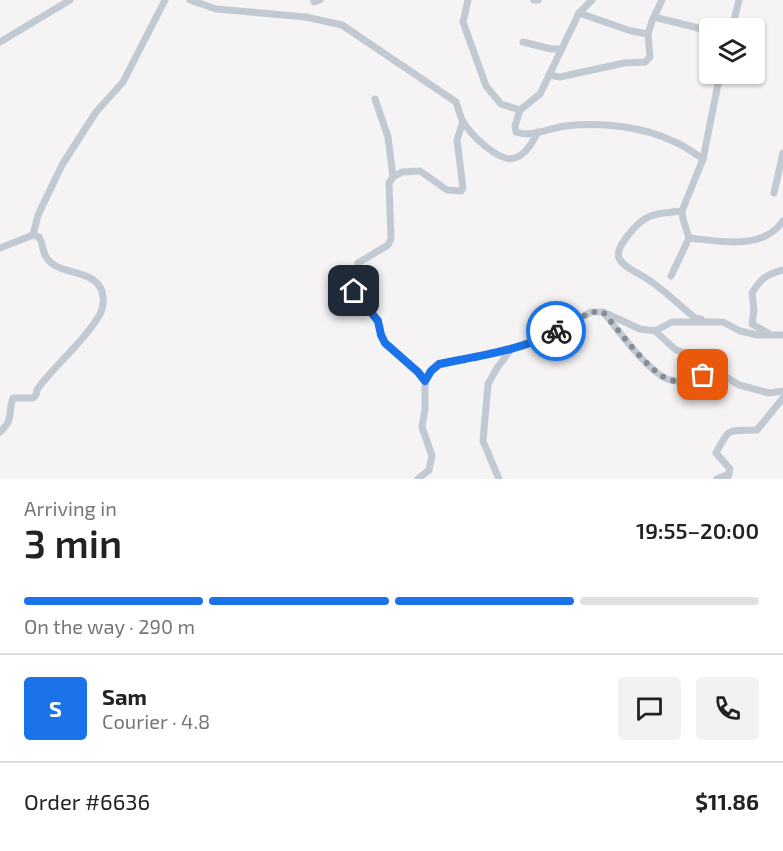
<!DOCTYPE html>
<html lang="en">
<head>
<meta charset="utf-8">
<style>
  :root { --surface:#fff; --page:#f2f2f2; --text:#222; --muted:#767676; --line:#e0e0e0; --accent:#1a73e8 }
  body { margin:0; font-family:"Exo 2",sans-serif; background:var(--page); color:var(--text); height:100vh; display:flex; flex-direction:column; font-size:22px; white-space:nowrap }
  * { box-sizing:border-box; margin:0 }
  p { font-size:20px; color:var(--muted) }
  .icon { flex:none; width:33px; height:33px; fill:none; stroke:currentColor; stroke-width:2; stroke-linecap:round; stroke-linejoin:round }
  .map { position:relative; height:479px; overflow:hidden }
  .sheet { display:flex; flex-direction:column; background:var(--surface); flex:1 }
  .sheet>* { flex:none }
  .tools { position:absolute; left:699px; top:18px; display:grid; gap:12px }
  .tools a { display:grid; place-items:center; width:66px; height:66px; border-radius:6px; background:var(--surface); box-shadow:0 2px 4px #0004; font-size:30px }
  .pin { position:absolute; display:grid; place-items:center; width:51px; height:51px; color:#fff; margin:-26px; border-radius:12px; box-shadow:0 3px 9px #0006 }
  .courier { position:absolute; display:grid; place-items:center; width:60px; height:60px; margin:-30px; border:4px solid #1a73e8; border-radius:50%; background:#fff; color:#222; box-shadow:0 2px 8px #0007 }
  .summary em { font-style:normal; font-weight:600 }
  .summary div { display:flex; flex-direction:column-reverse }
  .summary { display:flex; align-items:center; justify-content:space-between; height:102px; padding:0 24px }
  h1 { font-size:39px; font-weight:600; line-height:45px }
  .bar { display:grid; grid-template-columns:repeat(4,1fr); gap:9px 6px; align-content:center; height:72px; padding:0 24px }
  .bar i { height:8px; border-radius:4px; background:var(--line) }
  .bar .current { background:var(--accent) }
  .bar p { grid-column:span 4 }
  .line { display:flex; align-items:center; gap:15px; padding:0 24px; border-top:2px solid var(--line) }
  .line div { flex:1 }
  .round { display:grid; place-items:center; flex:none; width:63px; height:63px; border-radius:6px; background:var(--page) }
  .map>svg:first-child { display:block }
</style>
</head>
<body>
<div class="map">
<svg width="783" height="479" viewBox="0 0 783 479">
  <rect width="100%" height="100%" fill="#f5f3f3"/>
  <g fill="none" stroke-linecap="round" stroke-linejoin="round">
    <!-- minor -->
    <g stroke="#c1cad2" stroke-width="7">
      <path d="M 190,0 L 216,9 L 306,17 L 342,25 L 456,102 C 458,108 460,115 462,120 C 470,134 501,166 517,157 C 527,153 533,141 538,132"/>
      <polyline points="468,0 463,22 486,86 501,104 520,110 540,94 579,13 592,0"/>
      <polyline points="534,0 538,0"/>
      <polyline points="314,2 320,0"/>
      <polyline points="579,13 631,31 648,34 652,21 662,0"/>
      <polyline points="654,17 710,31"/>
      <polyline points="732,28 739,0"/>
      <polyline points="0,42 70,0"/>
      <polyline points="523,42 551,49 562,49"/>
      <polyline points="549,75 560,77 624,63 645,62 650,57 648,34"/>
      <polyline points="375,99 388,137 393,177"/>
      <path d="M 520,110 L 515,126 L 516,132 C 532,138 549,128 565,126 C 601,122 642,126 675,142 C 685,146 694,153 703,159"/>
      <polyline points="774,193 783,153"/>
      <path d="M 682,211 C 658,214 646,212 630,233 C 625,239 616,249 619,258 C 623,267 636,272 644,277 C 660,286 680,306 695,318 L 701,319"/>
      <polyline points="33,235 38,215 62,165 96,112 123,82 165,0"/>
      <polyline points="689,238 683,219 682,211 703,159 720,74"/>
      <polyline points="0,248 33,235"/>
      <polyline points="358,263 388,245 391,239 389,183 393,177 402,172 420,171 447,190 461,191 463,188 457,140 463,121"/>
      <path d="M 671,276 L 689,238 C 719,241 763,251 783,221"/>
      <polyline points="354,291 378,321 381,335 385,343 418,372 425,381 425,409 422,427 432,456 429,470 418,479"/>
      <path d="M 605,314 C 618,330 652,377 671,380 C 686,383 702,375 717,371"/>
      <polyline points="655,331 676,350 689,354 739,385 769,393 783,391"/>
      <path d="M 768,333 L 752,324 L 754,310 L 752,293 C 760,279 767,274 783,270"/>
      <polyline points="425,381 431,371 439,365 512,348 540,340 591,312 603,312 640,329 655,331 672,322 723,322 740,331 758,335 783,335"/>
      <path d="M 0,432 C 15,418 7,414 13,398 L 33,398 L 36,395 L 37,390 L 42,383 C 58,363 91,333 101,312 C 105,303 104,289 96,282 C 82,269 54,274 45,255 C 42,249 43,243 39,237 L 33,235"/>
      <polyline points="499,479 483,441 488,384 497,368 512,348"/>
      <polyline points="717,479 729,474"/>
      <path d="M 727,479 L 730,469 L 716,453 C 730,426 728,431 757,430 L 783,398"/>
    </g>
  </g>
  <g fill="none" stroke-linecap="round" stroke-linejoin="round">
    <!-- done -->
    <path stroke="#868d94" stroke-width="6" stroke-dasharray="0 10.8" d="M 556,331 L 591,312 L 603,312 C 617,328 651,375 670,380 C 681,383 693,379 703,375"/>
    <!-- route -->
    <path stroke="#1a73e8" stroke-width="8" d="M 354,291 L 378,321 L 381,335 L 385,343 L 418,372 L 425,381 L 431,371 L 439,364 C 478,356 521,351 556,331"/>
  </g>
</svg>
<div class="tools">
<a><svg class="icon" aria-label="layers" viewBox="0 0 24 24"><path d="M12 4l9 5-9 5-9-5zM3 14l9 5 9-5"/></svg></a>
</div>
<div class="pin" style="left:703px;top:375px;background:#ea580c"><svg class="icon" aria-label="bag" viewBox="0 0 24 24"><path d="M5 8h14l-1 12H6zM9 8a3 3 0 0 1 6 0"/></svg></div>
<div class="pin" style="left:354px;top:291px;background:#1f2937"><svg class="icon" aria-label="home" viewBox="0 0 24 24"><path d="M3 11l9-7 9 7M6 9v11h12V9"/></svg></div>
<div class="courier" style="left:556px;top:331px"><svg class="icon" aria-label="bike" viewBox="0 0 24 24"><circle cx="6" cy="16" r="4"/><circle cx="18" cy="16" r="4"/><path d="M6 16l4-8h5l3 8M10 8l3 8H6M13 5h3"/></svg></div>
</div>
<section class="sheet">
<div class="summary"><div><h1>3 min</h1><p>Arriving in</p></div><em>19:55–20:00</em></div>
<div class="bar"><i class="current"></i><i class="current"></i><i class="current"></i><i></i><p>On the way · 290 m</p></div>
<div class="line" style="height:108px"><b class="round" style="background:var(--accent);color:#fff">S</b><div><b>Sam</b><p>Courier · 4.8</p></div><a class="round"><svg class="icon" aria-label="chat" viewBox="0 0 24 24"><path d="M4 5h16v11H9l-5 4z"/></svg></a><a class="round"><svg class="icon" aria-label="phone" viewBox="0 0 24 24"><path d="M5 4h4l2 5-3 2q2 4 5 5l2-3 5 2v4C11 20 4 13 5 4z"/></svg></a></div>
<div class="line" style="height:78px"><div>Order #6636</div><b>$11.86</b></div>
</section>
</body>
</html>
